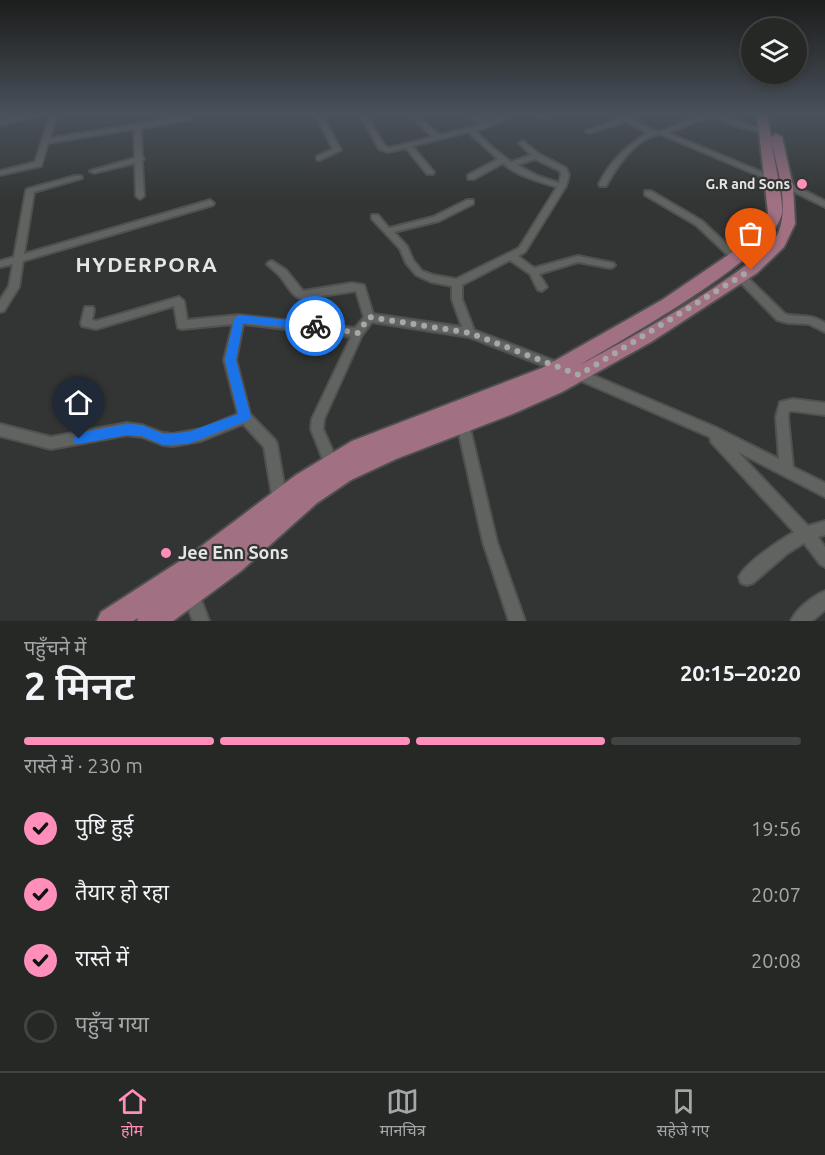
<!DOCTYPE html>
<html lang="hi">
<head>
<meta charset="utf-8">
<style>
  :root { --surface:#262826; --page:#323432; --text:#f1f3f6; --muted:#a4a6a7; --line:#424443; --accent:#ff8eba }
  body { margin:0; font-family:Ubuntu,"Noto Sans Devanagari",sans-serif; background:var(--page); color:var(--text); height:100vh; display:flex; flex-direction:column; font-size:22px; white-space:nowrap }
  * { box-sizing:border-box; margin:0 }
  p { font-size:20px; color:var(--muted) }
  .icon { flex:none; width:33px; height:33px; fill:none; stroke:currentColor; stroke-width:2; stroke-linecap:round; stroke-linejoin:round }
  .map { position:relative; height:621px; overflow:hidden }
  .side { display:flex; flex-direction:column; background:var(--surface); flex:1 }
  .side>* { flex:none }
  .fabs { position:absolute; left:741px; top:18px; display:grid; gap:12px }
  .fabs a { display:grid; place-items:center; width:66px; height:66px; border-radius:50%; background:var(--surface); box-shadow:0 3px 9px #0003,0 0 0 2px var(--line); font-size:30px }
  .pin { position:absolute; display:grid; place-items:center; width:51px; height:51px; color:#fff; margin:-62px -26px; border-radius:50% 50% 50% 0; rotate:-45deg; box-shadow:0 0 6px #0007 }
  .pin .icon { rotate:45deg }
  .courier { position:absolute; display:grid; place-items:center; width:60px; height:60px; margin:-30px; border:4px solid #1a73e8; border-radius:50%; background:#fff; color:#222; box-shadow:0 2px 8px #0007 }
  .overview em { font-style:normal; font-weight:600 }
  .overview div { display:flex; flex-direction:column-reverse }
  .overview { display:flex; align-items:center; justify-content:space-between; height:102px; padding:0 24px }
  h1 { font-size:39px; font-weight:600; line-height:45px }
  .bar { display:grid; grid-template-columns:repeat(4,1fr); gap:9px 6px; align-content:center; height:72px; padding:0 24px }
  .bar i { height:8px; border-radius:4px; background:var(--line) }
  .bar .selected { background:var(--accent) }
  .bar p { grid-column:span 4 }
  ol { padding:0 24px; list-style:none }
  li { display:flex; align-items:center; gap:18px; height:66px }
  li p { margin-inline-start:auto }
  li .icon { padding:6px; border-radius:50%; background:var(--accent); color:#111; stroke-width:4 }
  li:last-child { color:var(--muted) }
  li i { width:33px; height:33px; border:3px solid var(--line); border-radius:50% }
  .menu { display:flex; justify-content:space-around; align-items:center; height:84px; border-top:2px solid var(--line); background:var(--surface); font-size:16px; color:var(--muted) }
  .menu a { display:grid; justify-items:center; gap:3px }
  .menu .selected { color:var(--accent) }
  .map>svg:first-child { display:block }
</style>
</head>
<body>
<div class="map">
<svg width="825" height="621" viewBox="0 0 825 621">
  <rect width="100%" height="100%" fill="#323533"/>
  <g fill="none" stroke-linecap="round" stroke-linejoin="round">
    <!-- street casing -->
    <g stroke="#4f504f" stroke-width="4">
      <g id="street">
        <polygon points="30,114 40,114 0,125 0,121"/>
        <polygon points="51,114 57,114 50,138 188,116 191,118 188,120 141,128 142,157 144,159 142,161 144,196 140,199 136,196 135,163 94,173 90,171 135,158 134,129 48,143 41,166 0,175 0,171 35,162"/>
        <polygon points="315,114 321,114 341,150 320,160 317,160 317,156 333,149"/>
        <path d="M 360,114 L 366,114 L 385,146 L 389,148 L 433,137 L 408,114 L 415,114 L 440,135 L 481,125 L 468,114 L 475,114 L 487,123 L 507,114 L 515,114 L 488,127 L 475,131 L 492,147 L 511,162 L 531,155 L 519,143 L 523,141 L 539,154 L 566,168 L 569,175 L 566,186 L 525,252 L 518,256 L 534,268 L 578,256 L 613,263 L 615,265 L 613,267 L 610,268 L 578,262 L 539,274 L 547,287 L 542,291 L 538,290 L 530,274 L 510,260 L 462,285 L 462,299 L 474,330 L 565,365 L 567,368 L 565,371 L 561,373 L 557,371 L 469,337 L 372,322 L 362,335 L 324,419 L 323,429 L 339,465 L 337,470 L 332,472 L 327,470 L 311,429 L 312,419 L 351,337 L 243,324 L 236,360 L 250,414 L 275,440 L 277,444 L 287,501 L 285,506 L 280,508 L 275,506 L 273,501 L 264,447 L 243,424 L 201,441 L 173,446 L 163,445 L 142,437 L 127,435 L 51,449 L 0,436 L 0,424 L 51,437 L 127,423 L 142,425 L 163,433 L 173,434 L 201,429 L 238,414 L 224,360 L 233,324 L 182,329 L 178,328 L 174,306 L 96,329 L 82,326 L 81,323 L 85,307 L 93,307 L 94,310 L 92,320 L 96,321 L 179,297 L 184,301 L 187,320 L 239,315 L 355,328 L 364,317 L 356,291 L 301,299 C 290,294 287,284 279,275 C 275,271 271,268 267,264 L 269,262 L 272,261 L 286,270 L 303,291 L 352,283 L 364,285 L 373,314 L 462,327 L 452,299 L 452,286 L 431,282 L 416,275 L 406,263 L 400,249 L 372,219 L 372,215 L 378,215 L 389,228 L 433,217 L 467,200 L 473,200 L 473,204 L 439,221 L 394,232 L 407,246 L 413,260 L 422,271 L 433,275 L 456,279 L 519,248 L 557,187 C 540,182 515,175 503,163 L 474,179 L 468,179 L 468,175 L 498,159 L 468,132 L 412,146 L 434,172 L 433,174 L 427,174 L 406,148 L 388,152 L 379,149 ZM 535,159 L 560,171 L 561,175 L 559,183 L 538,176 L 517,165 Z"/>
        <polygon points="531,114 541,114 550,117 547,119"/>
        <path d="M 614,114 C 630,113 643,129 660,132 L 703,114 L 717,114 L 745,124 L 766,130 L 768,131 L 764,133 L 741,127 L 710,116 L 668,133 L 776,178 L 775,180 L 769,180 L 660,134 C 636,138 617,166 606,186 L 600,186 L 599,184 C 610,161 626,147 647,133 L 626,121 L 589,133 L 585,131 L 620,119 Z"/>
        <polygon points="75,176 81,176 82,178 34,192 24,254 207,201 210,200 214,203 213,205 23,261 19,287 4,311 0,312 0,300 9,286 13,264 0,267 0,261 14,257 26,191 27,189"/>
        <polygon points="782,182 788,182 825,201 825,207 782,186"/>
        <polygon points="645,191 651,191 702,221 738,255 740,257 738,259 732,259 696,225 645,195"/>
        <path d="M 741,273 L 744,274 L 785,314 C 800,318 810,313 825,323 L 825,332 L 809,324 L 788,323 L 777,320 L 738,280 L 736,277 Z"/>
        <path d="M 576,368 L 715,427 L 779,459 L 776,417 L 780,402 L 793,399 L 825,403 L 825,415 L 793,411 L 789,411 L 788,417 L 793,467 L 825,483 L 825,497 L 738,452 L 808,526 L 825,521 L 825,535 L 818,537 L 825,547 L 825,567 L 820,564 L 804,543 L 788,553 L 753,583 L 747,585 L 741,583 L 739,577 C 745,563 780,540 794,532 L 711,442 L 710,437 L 572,377 L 570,373 L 572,369 Z"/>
        <polygon points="463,418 467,420 469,424 497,542 525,621 509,621 483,542 457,424 459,420"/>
        <polygon points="191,587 197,589 209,621 193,621 183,595 185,589"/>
        <path d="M 825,591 L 825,610 L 812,621 L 791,621 C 796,609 813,596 825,591 Z"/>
      </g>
    </g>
    <!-- primary casing -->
    <g stroke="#4f504f" stroke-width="4">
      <path id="primary" d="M 757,114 L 767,114 L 771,137 L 776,134 L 782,137 L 793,186 L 795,224 L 784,247 L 757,273 L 651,342 L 562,392 L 515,413 L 396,459 L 351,480 L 317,503 L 241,571 L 173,621 L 137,621 L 138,618 L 133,621 L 97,621 L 101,612 L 191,554 L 296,475 L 352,441 L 542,368 L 662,300 L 743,245 L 759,230 L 768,213 ZM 771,140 C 777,168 789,203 779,231 C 766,266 616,346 578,366 C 619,341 774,257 782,213 C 784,202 773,154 771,140 Z"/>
    </g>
    <!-- street -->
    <use href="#street" fill="#606360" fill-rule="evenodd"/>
    <!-- primary -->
    <use href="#primary" fill="#a17183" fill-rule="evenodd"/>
  </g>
  <!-- sky -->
  <linearGradient id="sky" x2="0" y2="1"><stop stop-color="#1c1d1c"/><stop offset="0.57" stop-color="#49515b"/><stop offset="1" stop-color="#49515b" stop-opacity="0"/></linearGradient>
  <rect width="825" height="201" fill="url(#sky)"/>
  <!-- route -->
  <polygon fill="#1a73e8" points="239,315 315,323 320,326 315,330 243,323 236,360 251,417 249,420 188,444 163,445 142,436 127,435 79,444 75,443 73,439 79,433 127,424 142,425 163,434 188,432 238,414 225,360 234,319"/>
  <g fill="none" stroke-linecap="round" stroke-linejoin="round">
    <!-- done -->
    <polyline stroke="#a6a7a6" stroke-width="6" stroke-dasharray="0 10.8" points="315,326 358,333 369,317 470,333 579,375 751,270"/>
  </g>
  <!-- markers -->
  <g fill="#ff8eba" stroke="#323533" stroke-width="2">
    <circle cx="802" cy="184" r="6"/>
    <circle cx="166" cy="553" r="6"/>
  </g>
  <g text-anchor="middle" stroke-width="4.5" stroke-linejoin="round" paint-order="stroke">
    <!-- far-poi labels -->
    <g font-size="14" font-weight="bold" fill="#e4e5e4" stroke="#323533" text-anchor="end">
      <text x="790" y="189">G.R and Sons</text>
    </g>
    <!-- near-poi labels -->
    <g font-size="18" font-weight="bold" fill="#e4e5e4" stroke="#323533" text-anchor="start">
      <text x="178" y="559">Jee Enn Sons</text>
    </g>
    <!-- district labels -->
    <g font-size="21" font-weight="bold" letter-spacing="1.5" fill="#e4e5e4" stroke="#323533">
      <text x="147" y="272">HYDERPORA</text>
    </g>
  </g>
</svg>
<div class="fabs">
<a><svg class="icon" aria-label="layers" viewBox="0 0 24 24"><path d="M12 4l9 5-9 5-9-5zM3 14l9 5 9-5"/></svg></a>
</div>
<div class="pin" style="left:751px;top:270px;background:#ea580c"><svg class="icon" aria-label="bag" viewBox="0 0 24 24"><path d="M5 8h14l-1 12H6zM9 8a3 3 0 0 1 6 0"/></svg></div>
<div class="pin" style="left:79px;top:439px;background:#1f2937"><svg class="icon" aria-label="home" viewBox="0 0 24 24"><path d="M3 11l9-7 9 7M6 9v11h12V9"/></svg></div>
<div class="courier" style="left:315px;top:326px"><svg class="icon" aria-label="bike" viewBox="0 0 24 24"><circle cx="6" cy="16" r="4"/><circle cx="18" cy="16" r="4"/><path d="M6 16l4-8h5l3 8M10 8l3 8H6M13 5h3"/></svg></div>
</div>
<section class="side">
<div class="overview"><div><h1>2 मिनट</h1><p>पहुँचने में</p></div><em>20:15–20:20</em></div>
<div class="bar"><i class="selected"></i><i class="selected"></i><i class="selected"></i><i></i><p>रास्ते में · 230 m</p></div>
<ol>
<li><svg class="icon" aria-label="check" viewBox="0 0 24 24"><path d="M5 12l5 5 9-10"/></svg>पुष्टि हुई<p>19:56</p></li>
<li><svg class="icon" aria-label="check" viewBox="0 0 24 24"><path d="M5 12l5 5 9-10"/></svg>तैयार हो रहा<p>20:07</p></li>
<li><svg class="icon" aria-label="check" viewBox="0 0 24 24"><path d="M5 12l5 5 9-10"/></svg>रास्ते में<p>20:08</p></li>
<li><i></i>पहुँच गया</li>
</ol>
</section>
<nav class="menu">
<a class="selected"><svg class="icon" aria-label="home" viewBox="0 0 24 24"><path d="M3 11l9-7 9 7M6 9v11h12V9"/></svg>होम</a>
<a><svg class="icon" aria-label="map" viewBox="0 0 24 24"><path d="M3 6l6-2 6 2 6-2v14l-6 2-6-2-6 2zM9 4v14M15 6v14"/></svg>मानचित्र</a>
<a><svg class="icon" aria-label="saved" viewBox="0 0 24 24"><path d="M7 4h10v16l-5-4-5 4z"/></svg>सहेजे गए</a>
</nav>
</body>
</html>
